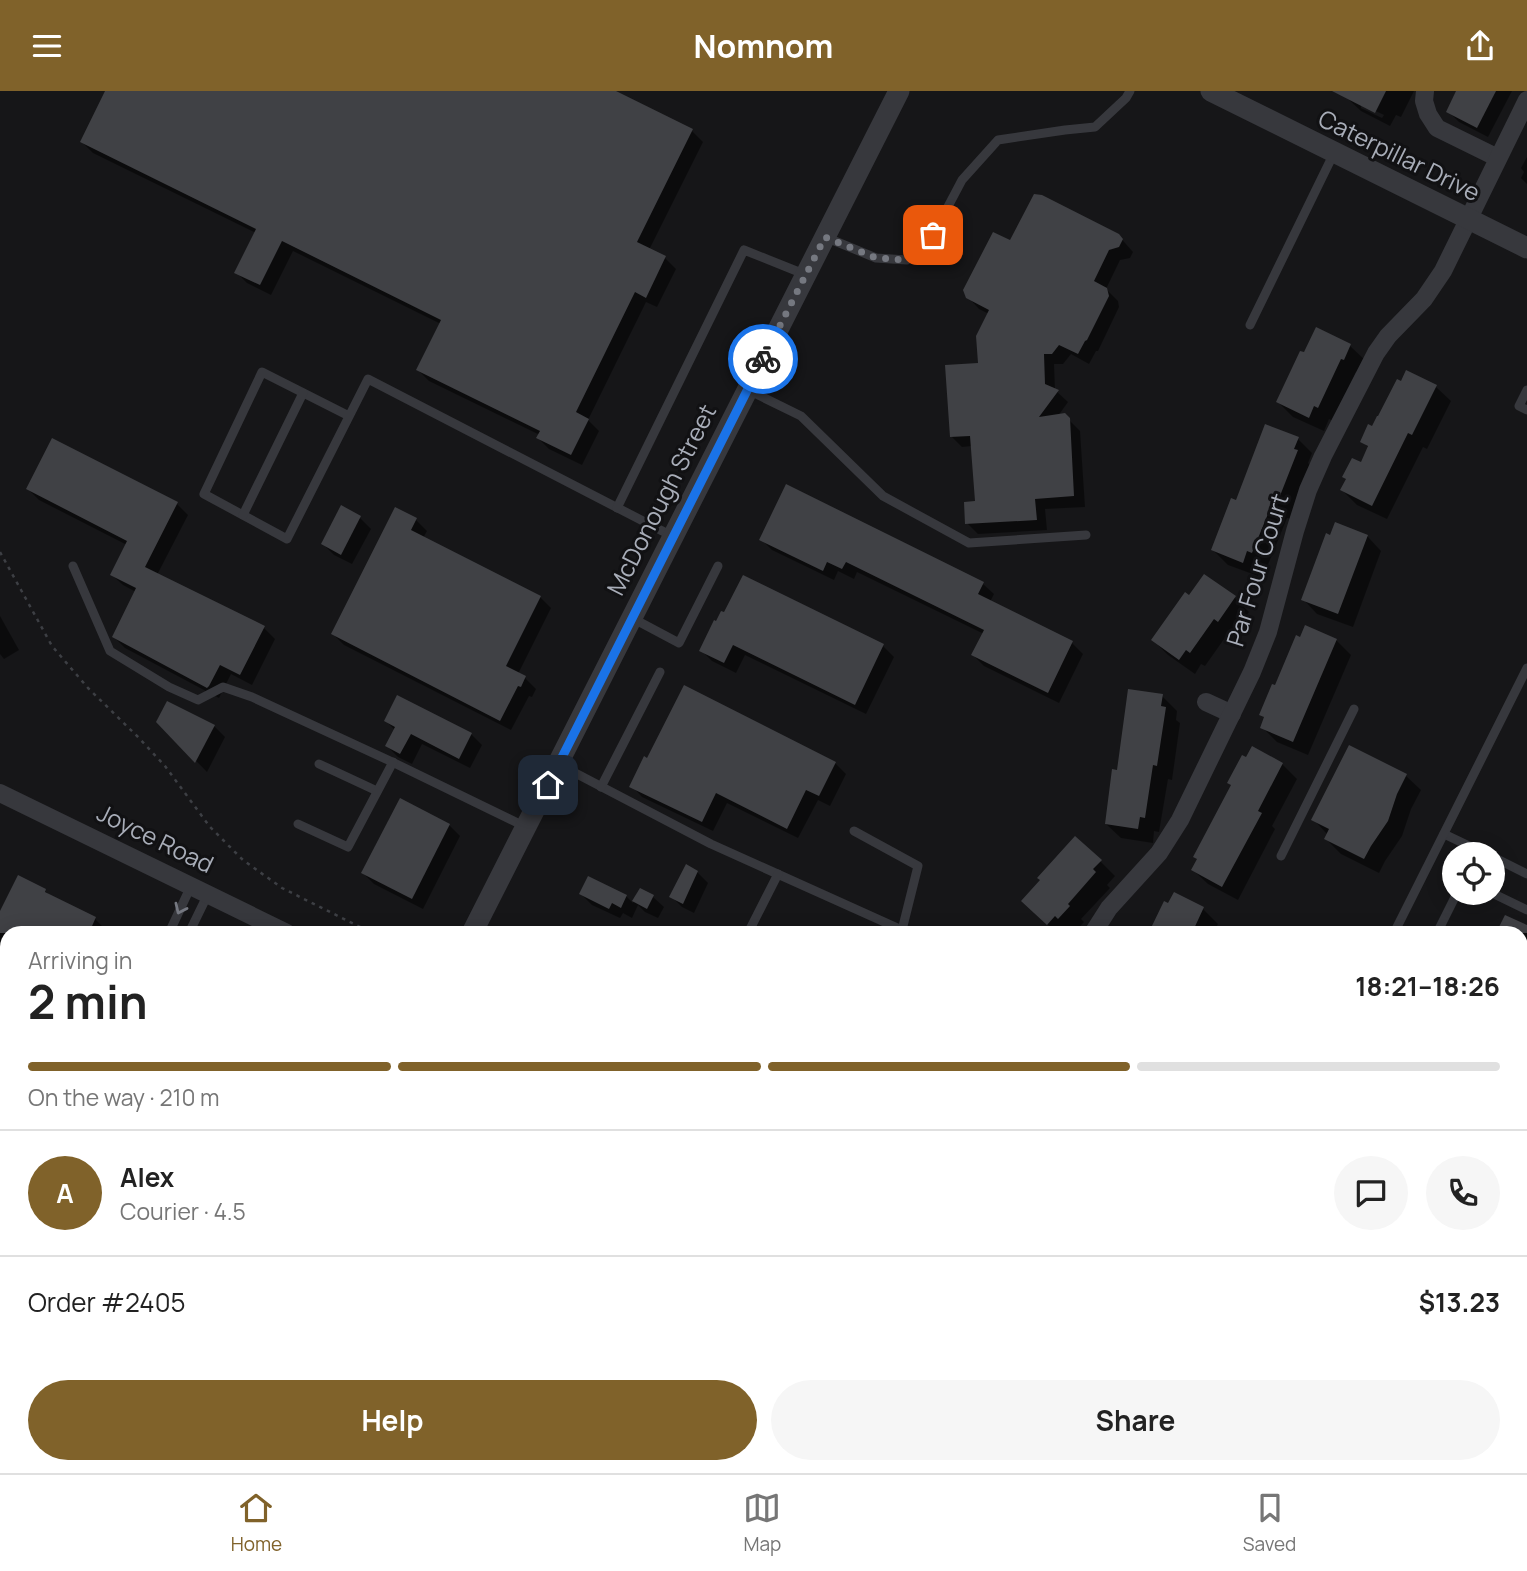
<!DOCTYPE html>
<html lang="en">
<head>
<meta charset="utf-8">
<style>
  :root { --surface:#fff; --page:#f6f6f6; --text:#222; --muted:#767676; --line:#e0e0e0; --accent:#80622a }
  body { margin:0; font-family:Manrope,sans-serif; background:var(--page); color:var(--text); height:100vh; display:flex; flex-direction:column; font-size:26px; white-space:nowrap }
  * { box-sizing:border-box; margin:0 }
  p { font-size:23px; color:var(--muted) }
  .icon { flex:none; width:38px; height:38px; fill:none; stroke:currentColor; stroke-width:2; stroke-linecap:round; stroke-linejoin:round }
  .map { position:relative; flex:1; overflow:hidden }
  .drawer { position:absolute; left:0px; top:835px; width:1528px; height:548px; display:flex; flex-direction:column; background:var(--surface); border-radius:21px 21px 0 0; box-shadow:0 4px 18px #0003 }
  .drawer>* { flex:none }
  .fabs { position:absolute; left:1442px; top:751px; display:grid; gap:14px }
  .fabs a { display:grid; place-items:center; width:63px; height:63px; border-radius:50%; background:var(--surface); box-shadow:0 4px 18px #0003; font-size:35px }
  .pin { position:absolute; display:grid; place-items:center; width:60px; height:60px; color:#fff; margin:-30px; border-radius:14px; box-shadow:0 4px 10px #0006 }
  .courier { position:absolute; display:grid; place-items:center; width:70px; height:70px; margin:-35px; border:5px solid #1a73e8; border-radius:50%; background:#fff; color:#222; box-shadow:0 2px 9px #0007 }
  .overview em { font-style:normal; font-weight:700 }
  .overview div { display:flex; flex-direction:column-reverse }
  .overview { display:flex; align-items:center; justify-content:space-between; height:119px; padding:0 28px }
  h1 { font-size:46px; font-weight:700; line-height:52px }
  .bar { display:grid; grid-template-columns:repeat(4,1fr); gap:10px 7px; align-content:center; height:84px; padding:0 28px }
  .bar i { height:9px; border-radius:5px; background:var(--line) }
  .bar .on { background:var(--accent) }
  .bar p { grid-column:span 4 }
  .line { display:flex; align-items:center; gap:18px; padding:0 28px; border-top:2px solid var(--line) }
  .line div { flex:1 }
  .round { display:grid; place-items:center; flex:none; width:74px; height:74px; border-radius:37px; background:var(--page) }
  .primary-button { display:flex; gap:14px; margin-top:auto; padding:14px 28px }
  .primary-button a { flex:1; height:80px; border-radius:42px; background:var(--accent); color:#fff; font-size:28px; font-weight:700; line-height:80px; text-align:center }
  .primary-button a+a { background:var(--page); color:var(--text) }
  header { display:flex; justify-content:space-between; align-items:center; height:91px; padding:0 28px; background:var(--accent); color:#fff; font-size:32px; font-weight:700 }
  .tabs { display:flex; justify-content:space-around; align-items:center; height:98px; border-top:2px solid var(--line); background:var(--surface); font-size:19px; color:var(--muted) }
  .tabs a { display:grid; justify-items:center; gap:4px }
  .tabs .on { color:var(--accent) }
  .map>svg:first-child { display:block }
</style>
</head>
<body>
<header><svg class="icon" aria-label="menu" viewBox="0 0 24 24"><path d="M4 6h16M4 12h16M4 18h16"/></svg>Nomnom<svg class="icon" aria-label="share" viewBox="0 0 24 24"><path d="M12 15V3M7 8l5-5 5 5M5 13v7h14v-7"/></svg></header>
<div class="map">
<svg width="1527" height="1382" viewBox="0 0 1527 1382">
  <rect width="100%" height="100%" fill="#161618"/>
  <!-- shadow -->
  <g fill="#0007" fill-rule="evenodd">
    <polygon points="107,0 612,0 692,40 703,51 649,159 665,167 676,178 657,216 646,211 588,329 599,340 582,374 549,358 538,347 540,344 429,290 418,279 441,233 293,160 271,204 247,192 236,181 256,142 93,62 82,51"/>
    <path d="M 1349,0 L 1414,0 L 1401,26 L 1396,24 L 1390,35 L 1361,20 L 1346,6 ZM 1361,13 L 1384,24 L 1382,27 L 1361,17 Z"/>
    <polygon points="1458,0 1512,0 1488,46 1459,31 1448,20"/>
    <polygon points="1527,66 1527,93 1521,87 1524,81 1521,77"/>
    <polygon points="1118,144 1133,161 1130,167 1120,169 1106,198 1118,210 1119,216 1098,260 1096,260 1089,273 1071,263 1063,273 1054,273 1055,299 1068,311 1058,325 1064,324 1080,340 1085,416 1045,418 1047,439 978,443 967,432 977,412 972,355 962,356 951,345 980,274 989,223 979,218 968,206 1011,151"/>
    <polygon points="1316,239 1350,255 1365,269 1359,282 1356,281 1333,330 1329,328 1324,340 1293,326 1278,311"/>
    <polygon points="1436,296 1451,310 1427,358 1423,356 1387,428 1357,414 1342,399 1362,373 1369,357 1362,350 1373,337"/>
    <polygon points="1298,348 1312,362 1308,372 1311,375 1291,428 1287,427 1267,476 1262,474 1258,485 1228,474 1213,459 1237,411"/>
    <polygon points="787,396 983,493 994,503 990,511 1072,552 1083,563 1059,612 984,575 973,564 984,543 857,481 854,488 838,480 834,489 772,459 761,448"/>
    <polygon points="28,398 177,413 188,424 157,484 264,537 275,548 252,594 231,583 219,607 125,557 114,546 136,501 123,494 112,484 127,454 39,409"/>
    <polygon points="396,418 416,429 427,440 423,447 540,506 551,517 518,583 525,587 536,598 532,606 529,605 511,639 344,554 333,543"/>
    <polygon points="360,427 371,438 352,473 334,464 323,453"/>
    <polygon points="1367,445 1381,460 1353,536 1317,523 1303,508 1331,446"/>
    <polygon points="743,486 883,555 894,566 866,623 745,564 736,582 712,570 701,559 724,524"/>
    <polygon points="1190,507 1235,507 1249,521 1233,544 1229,541 1205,575 1201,573 1195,583 1168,564 1153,549"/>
    <polygon points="0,525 19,559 4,568 0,563"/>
    <polygon points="1336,549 1351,564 1308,664 1277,651 1262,636 1266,628 1261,623"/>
    <polygon points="1162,605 1177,620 1176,629 1180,632 1172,689 1168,688 1159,741 1154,740 1153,752 1121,747 1106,733 1119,681"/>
    <polygon points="398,606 471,643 482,654 470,677 422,653 412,673 398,666 387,655 395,639 386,630"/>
    <polygon points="158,631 214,635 225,646 207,681"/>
    <polygon points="835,672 846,683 830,715 818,709 798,747 727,712 713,740 642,706 632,695"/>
    <polygon points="1282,673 1297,688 1272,735 1275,738 1238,809 1208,793 1193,779"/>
    <polygon points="1406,685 1421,699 1411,718 1402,745 1385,770 1379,782 1341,763 1326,748 1328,744 1313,728"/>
    <polygon points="449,734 460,745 423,818 374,793 363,782"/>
    <polygon points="1100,770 1115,785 1107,794 1110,797 1081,828 1084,831 1074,842 1070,838 1067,842 1057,842 1038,825"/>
    <polygon points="697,781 708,792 694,822 682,816 671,805"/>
    <polygon points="19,786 45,800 53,807 95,828 106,839 105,842 7,842 7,952 0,949 0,824"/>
    <polygon points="640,799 653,806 664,816 658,827 645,821 638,814 632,827 623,822 620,827 592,814 581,803 626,805 633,812"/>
    <polygon points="1174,804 1203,818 1218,833 1213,842 1149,842 1165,812 1169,814"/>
    <polygon points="1527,836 1527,1316 1521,1313 1521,842"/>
    <polygon points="0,989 7,993 7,1072 0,1069"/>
    <polygon points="7,1295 7,1376 74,1376 70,1382 0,1382 0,1296"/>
    <polygon points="437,1376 548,1376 552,1379 551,1382 436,1382"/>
    <polygon points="577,1376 653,1376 649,1382 573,1382"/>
    <polygon points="742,1376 814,1376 810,1382 739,1382"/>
    <polygon points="863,1376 889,1376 886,1382 861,1382 864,1376"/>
    <polygon points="1101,1376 1127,1376 1124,1382 1111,1382"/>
    <polygon points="1207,1376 1239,1376 1236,1382 1205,1382"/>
  </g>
  <!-- building -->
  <g fill="#404145">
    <polygon points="105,0 616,0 693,38 637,151 666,165 646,207 635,201 576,321 589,328 571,364 536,347 540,340 416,279 441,229 282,150 260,194 234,182 256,138 80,51"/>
    <polygon points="1332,0 1386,0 1375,22"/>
    <polygon points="1456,0 1496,0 1477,37 1446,21"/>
    <polygon points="1034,103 1042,104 1119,143 1123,148 1119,156 1109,159 1094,190 1107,197 1109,205 1087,249 1085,250 1078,263 1059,254 1052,263 1044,263 1045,293 1059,299 1039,326 1065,322 1070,327 1074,405 1035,408 1037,429 965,433 964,411 975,410 970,345 950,346 945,274 978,272 976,245 989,219 966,207 963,199 993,141 1010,149"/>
    <polygon points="1316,236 1351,253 1344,269 1341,268 1318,317 1314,315 1309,327 1276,311 1300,260 1304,261"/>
    <polygon points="1406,279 1437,294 1412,344 1408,342 1372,415 1340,399 1346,388 1342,386 1352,367 1361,371 1368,355 1360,351 1368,333 1372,335 1377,325 1378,325 1397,288 1401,290"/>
    <polygon points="1265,333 1299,346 1294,358 1298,359 1276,415 1272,413 1252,462 1247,460 1243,472 1211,459 1231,407 1236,409"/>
    <polygon points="52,347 178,411 145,476 265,535 240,584 220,574 209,595 207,597 112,546 136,497 110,484 127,450 26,398"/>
    <polygon points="786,393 984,491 978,503 1073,550 1048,602 971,564 984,539 846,471 842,478 827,471 823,480 759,449"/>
    <polygon points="341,414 361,425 341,464 321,453"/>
    <polygon points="395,416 417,427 411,439 541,505 506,575 526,585 521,596 518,595 500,630 331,543"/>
    <polygon points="1335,431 1368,444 1338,523 1301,509 1326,442 1330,444"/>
    <polygon points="1204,483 1236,505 1218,531 1214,528 1190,562 1186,559 1179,569 1151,549 1185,501 1189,504"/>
    <polygon points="743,484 884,553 855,614 733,554 724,572 699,560 714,529 716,530 721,520 724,521"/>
    <polygon points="1305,534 1337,548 1293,651 1260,637 1264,626 1259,624 1272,593 1275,594 1296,544 1300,546"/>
    <polygon points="684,594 836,671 819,705 806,699 787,738 716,702 702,731 629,696 644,665 647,667"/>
    <polygon points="1128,598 1163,603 1161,615 1166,616 1157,675 1153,674 1145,727 1140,726 1138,738 1105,733 1112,678 1117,679"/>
    <polygon points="397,604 472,642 459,668 411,643 400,663 385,655 395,636 384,630"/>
    <polygon points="167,610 215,634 195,672 156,631"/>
    <polygon points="1349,654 1407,683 1397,703 1388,730 1371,755 1364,768 1324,748 1329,738 1311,729"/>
    <polygon points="1252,655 1283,672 1258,720 1262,722 1222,796 1191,779 1197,768 1193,766 1231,694 1227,692 1242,664 1246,666"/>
    <polygon points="400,707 450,733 412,808 361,782"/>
    <polygon points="1075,745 1102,769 1093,778 1096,781 1068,813 1070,815 1058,828 1055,825 1047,834 1021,810 1040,789 1037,787"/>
    <polygon points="686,773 698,780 683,813 669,806"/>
    <polygon points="18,784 46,798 45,801 96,826 89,842 0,842 0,820"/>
    <polygon points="588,785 627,804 621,817 612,812 609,818 579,803"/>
    <polygon points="640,797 654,804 647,818 632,810"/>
    <polygon points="1174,801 1204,816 1192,842 1156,842 1150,839 1164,810 1168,812"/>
    <polygon points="1505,824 1527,834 1527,842 1496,842"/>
  </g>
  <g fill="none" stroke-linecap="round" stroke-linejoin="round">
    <!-- path -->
    <g stroke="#3d3f44" stroke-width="2.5" stroke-dasharray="3.5 5" stroke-linecap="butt">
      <polyline points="0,461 52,555 88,597 138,646 165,675 210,736 243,769 282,797 372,842"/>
      <polyline points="1437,1376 1450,1382"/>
    </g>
    <!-- service -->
    <g stroke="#37383d" stroke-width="9">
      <polyline points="825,146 876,167 907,169 933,144 962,89 998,49 1065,39 1095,36 1126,7 1130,0"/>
      <polyline points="1250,234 1334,62"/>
      <polyline points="748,299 801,325 883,405 969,452 1086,444"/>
      <polyline points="1527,299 1519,315 1527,319"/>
      <polyline points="349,325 262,281 204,403 287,448 368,288 672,445"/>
      <polyline points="617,417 744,159 804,183"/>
      <polyline points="243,424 303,302"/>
      <polyline points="73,475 110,560 169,596 198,609 223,596 252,606 388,669 524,735"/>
      <polyline points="632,527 679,552 718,475"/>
      <polyline points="319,673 377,700"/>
      <polyline points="558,673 711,753 902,839 900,842"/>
      <polyline points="601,696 660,581"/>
      <polyline points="298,733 348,756 393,671"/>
      <polyline points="854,740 918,775 902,839"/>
      <polyline points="1444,743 1486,763"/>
      <polyline points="1281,765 1354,618"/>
      <polyline points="1493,766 1527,783"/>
      <polyline points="1492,802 1527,819"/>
      <polyline points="169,842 191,795"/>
      <polyline points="189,842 208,803"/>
      <polyline points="748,842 778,783"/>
      <polyline points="1394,842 1527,577"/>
      <polyline points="1437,842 1457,802"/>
      <polyline points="1521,1354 1527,1357"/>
      <polyline points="152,1376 168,1382"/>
      <polyline points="103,1382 105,1379 129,1376"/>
    </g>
    <!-- minor -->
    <g stroke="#37383d" stroke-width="18">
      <polyline points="1425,0 1424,10 1428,23 1437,37 1498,67"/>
      <polyline points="1206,611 1232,623"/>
      <polyline points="0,702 287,842"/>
      <polyline points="1093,842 1109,817 1159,762 1180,729 1252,581 1268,541 1295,440 1308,399 1323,365 1376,262 1388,245 1424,208 1443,180 1527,9"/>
      <polyline points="306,1376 320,1382"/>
      <polyline points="1024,1376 1037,1382"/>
      <polyline points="690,1382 693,1376"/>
      <polyline points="924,1382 927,1376"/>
      <polyline points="1162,1382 1165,1376"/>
    </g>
    <!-- tertiary -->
    <g stroke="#37383d" stroke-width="21">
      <polyline points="1211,0 1527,157"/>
      <polyline points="472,842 899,0"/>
      <polyline points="1370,1376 1383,1382"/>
      <polyline points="206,1382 209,1376"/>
    </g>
  </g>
  <!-- one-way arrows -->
  <defs><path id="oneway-chevron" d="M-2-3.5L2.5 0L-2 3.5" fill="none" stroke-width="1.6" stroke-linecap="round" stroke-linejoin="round" transform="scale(1.75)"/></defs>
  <use stroke="#757881" href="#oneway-chevron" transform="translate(180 818) rotate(115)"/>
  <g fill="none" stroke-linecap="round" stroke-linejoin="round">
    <!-- done -->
    <polyline stroke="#757880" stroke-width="7" stroke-dasharray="0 12.6" points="763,268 825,146 876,167 907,169 933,144"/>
    <!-- route -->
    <polyline stroke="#1a73e8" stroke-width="9" points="548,694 763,268"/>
  </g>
  <g text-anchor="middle" stroke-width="6" stroke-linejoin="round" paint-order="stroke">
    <!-- street labels -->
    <g font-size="24" fill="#a8adb8" stroke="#111113">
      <text transform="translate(1399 65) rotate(26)" y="8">Caterpillar Drive</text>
      <text transform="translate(662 409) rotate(-63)" y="8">McDonough Street</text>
      <text transform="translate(1258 479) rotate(-73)" y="8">Par Four Court</text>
      <text transform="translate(155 748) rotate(26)" y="8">Joyce Road</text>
    </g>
  </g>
</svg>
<div class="fabs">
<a><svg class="icon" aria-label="locate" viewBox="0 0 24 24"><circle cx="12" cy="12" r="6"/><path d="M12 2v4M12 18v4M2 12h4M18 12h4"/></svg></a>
</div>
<div class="pin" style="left:933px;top:144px;background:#ea580c"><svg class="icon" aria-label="bag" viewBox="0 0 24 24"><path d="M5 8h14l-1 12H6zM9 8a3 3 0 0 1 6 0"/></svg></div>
<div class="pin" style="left:548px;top:694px;background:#1f2937"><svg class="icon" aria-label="home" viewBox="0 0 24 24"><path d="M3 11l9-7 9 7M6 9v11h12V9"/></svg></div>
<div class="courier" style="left:763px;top:268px"><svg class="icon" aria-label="bike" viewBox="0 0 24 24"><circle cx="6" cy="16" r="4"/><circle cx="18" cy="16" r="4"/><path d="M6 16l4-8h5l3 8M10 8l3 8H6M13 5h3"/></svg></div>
<section class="drawer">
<div class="overview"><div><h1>2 min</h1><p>Arriving in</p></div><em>18:21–18:26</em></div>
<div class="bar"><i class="on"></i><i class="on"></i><i class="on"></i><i></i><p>On the way · 210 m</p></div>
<div class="line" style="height:126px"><b class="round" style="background:var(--accent);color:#fff">A</b><div><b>Alex</b><p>Courier · 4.5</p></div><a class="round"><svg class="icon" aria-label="chat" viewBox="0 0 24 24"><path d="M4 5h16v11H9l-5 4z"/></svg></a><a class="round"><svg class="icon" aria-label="phone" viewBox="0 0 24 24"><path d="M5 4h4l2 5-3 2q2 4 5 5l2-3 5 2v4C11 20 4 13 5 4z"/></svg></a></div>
<div class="line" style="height:91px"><div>Order #2405</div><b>$13.23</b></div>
<div class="primary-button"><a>Help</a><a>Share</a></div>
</section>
</div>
<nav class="tabs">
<a class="on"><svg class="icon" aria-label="home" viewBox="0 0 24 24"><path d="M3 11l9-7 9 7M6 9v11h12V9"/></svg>Home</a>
<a><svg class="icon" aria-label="map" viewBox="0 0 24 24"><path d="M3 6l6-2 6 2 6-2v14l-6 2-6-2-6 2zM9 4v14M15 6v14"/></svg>Map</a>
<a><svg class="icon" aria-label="saved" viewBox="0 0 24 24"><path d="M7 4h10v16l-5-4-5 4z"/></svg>Saved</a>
</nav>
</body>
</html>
